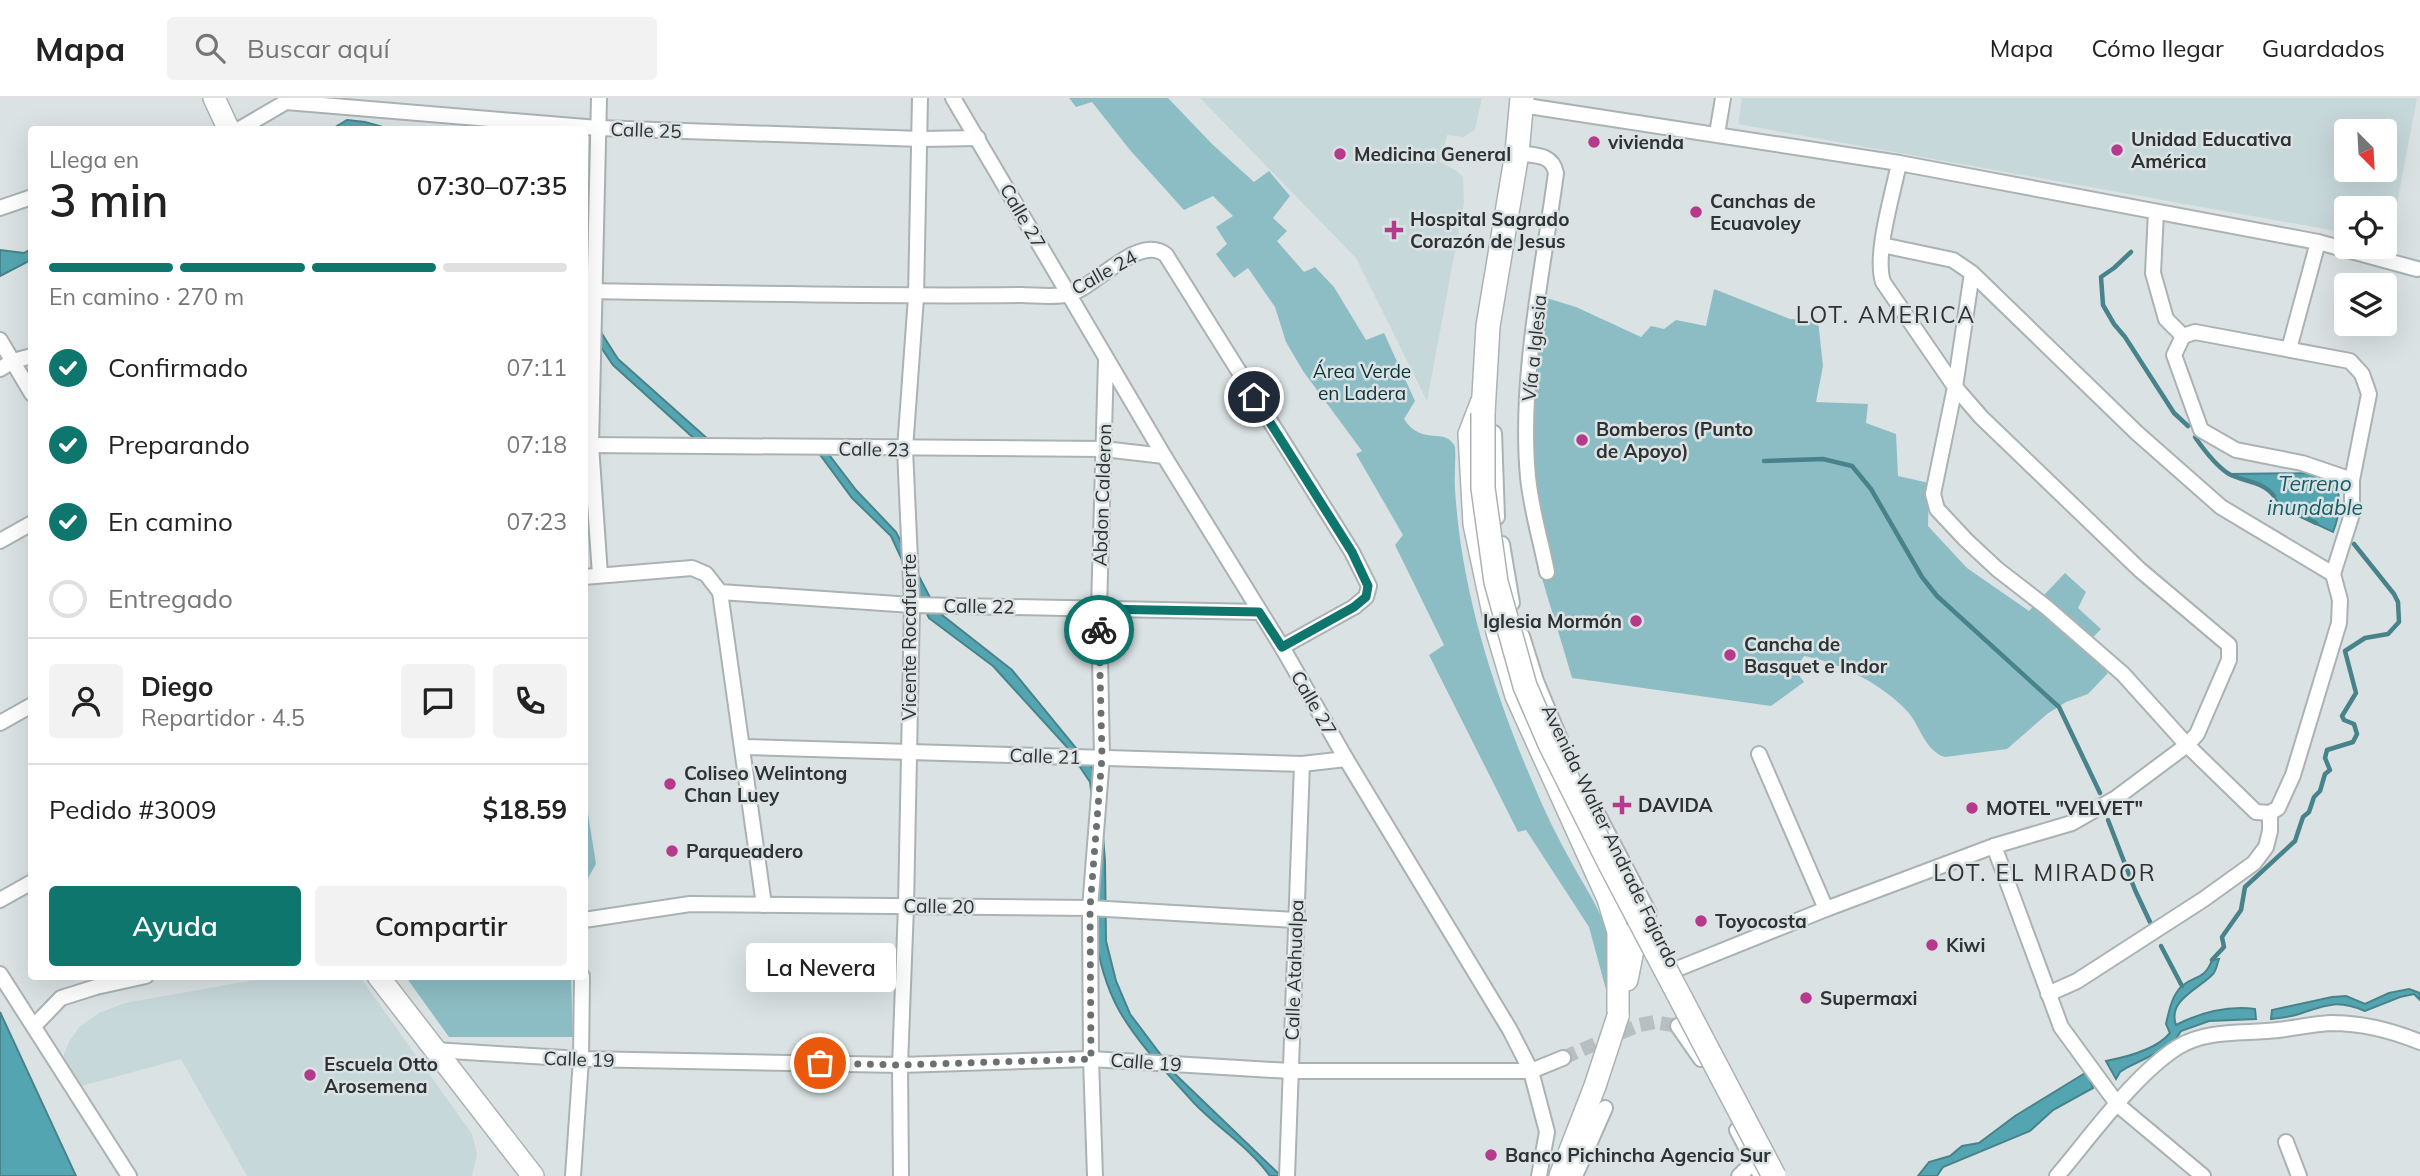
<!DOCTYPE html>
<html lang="es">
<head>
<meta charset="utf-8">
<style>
  :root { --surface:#fff; --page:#f2f2f2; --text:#222; --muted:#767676; --line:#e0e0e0; --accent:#0f766e }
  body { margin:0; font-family:Mulish,sans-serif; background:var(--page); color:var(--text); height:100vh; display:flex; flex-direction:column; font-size:26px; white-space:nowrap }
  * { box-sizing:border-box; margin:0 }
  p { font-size:23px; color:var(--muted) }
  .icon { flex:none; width:38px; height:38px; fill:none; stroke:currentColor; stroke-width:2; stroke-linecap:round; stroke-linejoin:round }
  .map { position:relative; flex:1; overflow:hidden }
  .panel { position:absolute; left:28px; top:28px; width:560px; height:854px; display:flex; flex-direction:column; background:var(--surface); border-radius:7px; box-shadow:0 7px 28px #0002 }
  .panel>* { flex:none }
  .needle { width:46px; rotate:156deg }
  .fabs { position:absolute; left:2334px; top:21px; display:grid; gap:14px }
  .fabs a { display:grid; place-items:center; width:63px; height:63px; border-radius:7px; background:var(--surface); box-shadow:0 7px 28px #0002; font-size:35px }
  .pin { position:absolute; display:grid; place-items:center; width:60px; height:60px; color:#fff; margin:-30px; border:4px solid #fff; border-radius:50%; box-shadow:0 2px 7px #0007 }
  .courier { position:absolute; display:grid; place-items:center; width:70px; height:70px; margin:-35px; border:5px solid #0f766e; border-radius:50%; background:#fff; color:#222; box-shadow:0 2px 9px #0007 }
  .bubble { position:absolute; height:49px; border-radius:7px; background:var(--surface); box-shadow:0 7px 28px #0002; font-size:23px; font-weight:600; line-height:49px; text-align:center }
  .headline em { font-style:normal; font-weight:600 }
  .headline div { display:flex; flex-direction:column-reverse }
  .headline { display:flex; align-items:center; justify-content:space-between; height:119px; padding:0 21px }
  h1 { font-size:46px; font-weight:600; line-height:52px }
  .bar { display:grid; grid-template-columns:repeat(4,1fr); gap:10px 7px; align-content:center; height:84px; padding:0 21px }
  .bar i { height:9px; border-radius:5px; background:var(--line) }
  .bar .on { background:var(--accent) }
  .bar p { grid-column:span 4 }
  .line { display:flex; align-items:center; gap:18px; padding:0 21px; border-top:2px solid var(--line) }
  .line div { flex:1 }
  .round { display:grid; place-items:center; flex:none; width:74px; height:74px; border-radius:7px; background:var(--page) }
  ol { padding:0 21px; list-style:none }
  li { display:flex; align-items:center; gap:21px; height:77px }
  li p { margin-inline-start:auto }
  li .icon { padding:7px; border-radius:50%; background:var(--accent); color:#fff; stroke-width:4 }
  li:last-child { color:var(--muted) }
  li i { width:38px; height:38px; border:4px solid var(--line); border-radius:50% }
  .primary-button { display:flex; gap:14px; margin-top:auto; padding:14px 21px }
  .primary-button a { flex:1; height:80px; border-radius:7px; background:var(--accent); color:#fff; font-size:28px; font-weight:600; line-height:80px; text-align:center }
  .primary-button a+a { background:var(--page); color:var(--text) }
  header { display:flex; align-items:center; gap:42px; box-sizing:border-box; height:98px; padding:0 35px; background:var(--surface); border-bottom:2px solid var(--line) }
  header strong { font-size:33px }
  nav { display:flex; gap:38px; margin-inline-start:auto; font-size:24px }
  .search { width:490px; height:63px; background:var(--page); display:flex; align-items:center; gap:18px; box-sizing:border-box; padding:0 24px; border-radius:7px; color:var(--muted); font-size:26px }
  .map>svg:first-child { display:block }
</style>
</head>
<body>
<header>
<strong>Mapa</strong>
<div class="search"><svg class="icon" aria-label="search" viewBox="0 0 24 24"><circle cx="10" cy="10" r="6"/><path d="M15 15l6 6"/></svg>Buscar aquí</div>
<nav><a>Mapa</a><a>Cómo llegar</a><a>Guardados</a></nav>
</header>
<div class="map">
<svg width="2420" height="1078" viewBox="0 0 2420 1078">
  <rect width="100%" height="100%" fill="#dae2e3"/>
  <!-- built -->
  <g fill="#c7d8da" fill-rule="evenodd">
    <polygon points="1200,0 1482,0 1475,31 1464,39 1447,37 1440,64 1457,73 1463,79 1464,105 1427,303 1356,160"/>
    <path d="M 1742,0 L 2417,0 L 2390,143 L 2385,142 L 2385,110 L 2347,110 L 2347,135 L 1738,26 ZM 2347,33 L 2385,33 L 2385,72 L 2347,72 Z"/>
    <polygon points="272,879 360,879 472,1036 477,1056 472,1078 247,1078 181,961 81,988 64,969 64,956 69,944 79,929 99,915 125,905"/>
  </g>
  <!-- green -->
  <g fill="#8dbdc4">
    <path d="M 1069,0 L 1168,0 L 1212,46 L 1254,84 L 1269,73 L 1290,98 L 1273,120 L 1287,133 L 1277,143 L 1304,174 L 1315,169 L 1334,189 L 1366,242 L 1384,235 L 1415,303 L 1404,321 C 1422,349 1446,328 1455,349 C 1456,363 1454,377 1455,391 C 1461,492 1493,591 1532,683 C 1544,712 1558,741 1574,769 C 1587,793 1605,817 1609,846 C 1611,863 1608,882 1608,899 L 1589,829 L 1526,732 L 1518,734 L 1429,557 L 1444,547 L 1395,447 L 1403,437 L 1356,356 L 1362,353 L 1303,273 L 1286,244 L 1275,209 L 1248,170 L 1234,180 L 1216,156 L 1227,146 L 1216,129 L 1233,118 L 1213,98 L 1184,112 L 1130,52 L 1092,4 L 1076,9 Z"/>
    <path d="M 1714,191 L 1790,221 L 1818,222 L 1823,268 L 1816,304 L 1868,306 L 1866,325 L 1896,336 L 1898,378 L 1929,385 L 1928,428 L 1967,470 L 2029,513 L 2065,475 L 2086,494 L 2078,510 L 2101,531 L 2083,550 L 2108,575 L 2088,596 L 2066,604 L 2047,616 L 2007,651 L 1945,659 C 1925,653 1920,628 1908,614 C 1882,586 1841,565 1804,558 L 1795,572 L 1804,584 L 1771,608 L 1572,580 C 1560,537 1545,494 1534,451 C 1514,368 1519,279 1530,195 L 1576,209 L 1641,239 L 1651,228 L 1664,231 L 1676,222 L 1706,228 Z"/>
    <polygon points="584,691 596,766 585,785 584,785"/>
    <polygon points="406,879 571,879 573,939 449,939"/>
  </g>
  <!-- water -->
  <g fill="#53a6b1" stroke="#48838b" stroke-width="2">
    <polygon points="347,22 365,24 390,31 332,31"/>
    <polygon points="31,151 31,162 0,178 0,152 24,155"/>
    <path d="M 584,198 L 597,228 L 618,261 L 710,343 L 820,345 L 856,392 L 896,434 L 937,513 L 1012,572 L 1098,677 L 1105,763 L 1106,843 L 1116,883 L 1130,916 L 1176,977 L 1281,1078 L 1270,1078 C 1249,1049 1219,1031 1194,1005 C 1168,976 1140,948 1120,914 C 1084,850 1092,771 1092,701 L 1090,684 L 1066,648 L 993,568 L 929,520 L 891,438 L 852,400 L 818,354 L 698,344 L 613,267 L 586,227 Z"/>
    <path d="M 2322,375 L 2332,377 C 2342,398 2341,413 2333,434 L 2280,409 L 2272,394 L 2258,386 L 2229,376 Z"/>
    <path d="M 2219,861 C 2217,866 2216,873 2213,876 C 2199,891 2167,902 2176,927 C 2199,915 2228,907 2255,911 L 2256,921 L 2209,923 L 2181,933 L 2171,948 L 2128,969 L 2120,974 L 2116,981 L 2106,963 C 2127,959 2157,951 2170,935 L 2166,926 C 2169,913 2172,897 2182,888 C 2196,876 2204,883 2212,862 Z"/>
    <path d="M 2409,891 L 2420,895 L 2420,902 L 2414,896 L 2400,899 L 2365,913 C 2337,901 2326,907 2299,916 C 2291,919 2280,920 2271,921 L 2272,912 L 2332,899 L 2346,898 L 2365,906 L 2389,895 Z"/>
    <polygon points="0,914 76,1078 0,1078"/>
    <polygon points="2087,974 2093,990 2053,1012 2030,1033 1943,1069 1937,1078 1918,1078 1929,1064 1950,1058 1962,1048 1979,1045 2015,1018"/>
  </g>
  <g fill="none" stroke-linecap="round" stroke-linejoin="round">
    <!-- stream -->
    <g stroke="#48838b" stroke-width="4.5">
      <polyline points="2131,154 2114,170 2101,179 2103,207 2114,226 2125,239 2174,315 2188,328"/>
      <path d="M 2195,339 C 2204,352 2216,368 2229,376 C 2244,384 2263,383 2274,398"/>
      <polyline points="1764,363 1823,361 1852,368 1871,391 1922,479 1937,498 2059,609 2100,695"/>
      <polyline points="2280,408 2316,425"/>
      <polyline points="2108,722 2135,792 2150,824"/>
      <polyline points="2161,848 2182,888"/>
      <polyline points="2212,862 2224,849 2222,839 2241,812 2245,789 2295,743 2303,719 2309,714 2314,699 2320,693 2325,676 2330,672 2325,660 2327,652 2353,644 2357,636 2354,626 2344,622 2342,618 2356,595 2345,553 2365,540 2388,536 2399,524 2398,504 2394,496 2354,446"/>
    </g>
    <!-- street-tunnel -->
    <polyline stroke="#b8bfc0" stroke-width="14" stroke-dasharray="14 7" stroke-linecap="butt" points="1563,960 1639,927 1654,924 1678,928"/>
    <!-- street casing -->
    <g stroke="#abb2b3" stroke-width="18">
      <g id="street">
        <polyline points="599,0 591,347 600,477"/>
        <polyline points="953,0 1164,358 1282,549 1346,661 1510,932 1531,973 1547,1034 1539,1078"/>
        <path d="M 1521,7 L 1899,65 C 1893,96 1874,156 1883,184 L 1955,289 L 1981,319 L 2140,472 L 2229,547 L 2229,562 L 2197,636 L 2187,647 L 2116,700 L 2093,713 L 2072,725 L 1994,748 L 1826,811 L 1677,871"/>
        <polyline points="238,32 286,4 598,30 921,41 978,40"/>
        <polyline points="1717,36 1723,0"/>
        <path d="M 1517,55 C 1534,58 1552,55 1556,75 C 1543,172 1519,281 1528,379 C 1531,411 1541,443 1547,474"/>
        <polyline points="1899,65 2318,144 2417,171"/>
        <polyline points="0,110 32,99"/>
        <polyline points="2156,114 2153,175 2166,221 2183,238"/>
        <polyline points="1882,147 1953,162 1972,175 2137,335 2221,409 2333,476 2340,502 2339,525 2293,677 2278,710 2270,715 2256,714 2187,647 2123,576 2046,509 1997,471 1966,442 1937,411 1933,396 1955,289 1972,175"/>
        <path d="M 584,193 C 730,195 875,199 1021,197 C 1035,197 1055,200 1069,196 C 1096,189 1139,135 1166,157 L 1352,454 L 1369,488 L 1366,499 L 1354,509 L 1282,549"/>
        <polyline points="0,242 32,296"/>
        <polyline points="2289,251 2318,144"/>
        <polyline points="0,271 13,263 32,258"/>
        <polyline points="1494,335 1497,419"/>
        <polyline points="584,347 1104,351 1164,358"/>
        <polyline points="0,443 32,425"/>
        <polyline points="1502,446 1512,505"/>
        <polyline points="2333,476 2352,416 2352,382 2369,296 2362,276 2350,263 2195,234 2183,238 2174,257 2201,332 2236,352 2302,365 2352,382"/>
        <polyline points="584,479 692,470 706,476 720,494 912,507 1259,514"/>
        <polyline points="720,494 764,807"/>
        <polyline points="1522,538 1536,583 1560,641"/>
        <polyline points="0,625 32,607"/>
        <polyline points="744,649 1302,666 1346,661"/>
        <polyline points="1759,656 1826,811"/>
        <polyline points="1594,709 1649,815"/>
        <polyline points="1994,748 2061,929 2118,1007 2203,1078"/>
        <polyline points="0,802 32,784"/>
        <polyline points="584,822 690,806 1090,810 1295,822"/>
        <polyline points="0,876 129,1078"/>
        <polyline points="2048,896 2077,883 2204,801 2254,765 2266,749 2270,733 2270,715"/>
        <polyline points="34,928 61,900 96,889 146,878"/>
        <polyline points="1678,928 1701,961"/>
        <polyline points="434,952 581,961 900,967 1091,961 1290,973 1531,973 1563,960"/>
        <polyline points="1737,1032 1761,1078"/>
        <polyline points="2286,1044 2299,1078"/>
        <polyline points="573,1078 581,961 582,878"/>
        <polyline points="901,1078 900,967 906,808 912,507 905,351 916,199 920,0"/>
        <polyline points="1095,1078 1091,961 1090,810 1102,659 1099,511 1106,262"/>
        <polyline points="1287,1078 1302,666"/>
        <polyline points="1575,1078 1605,1010"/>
        <polyline points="1739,1078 1758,1060"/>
        <path d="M 2057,1078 C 2091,1038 2135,976 2178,949 C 2206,931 2246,936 2278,932 C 2295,930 2313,926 2331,925 C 2361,925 2393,933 2420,944"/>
      </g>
    </g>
    <!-- secondary casing -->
    <g stroke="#abb2b3" stroke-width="24">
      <g id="secondary">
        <polyline points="214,0 229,32"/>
        <polyline points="1481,305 1469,336 1474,426 1497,534 1516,598 1608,801 1618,834 1618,918"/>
        <polyline points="378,878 533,1078"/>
        <polyline points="1627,882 1639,822"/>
        <polyline points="1560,1078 1595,988"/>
      </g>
    </g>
    <!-- primary casing -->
    <g stroke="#abb2b3" stroke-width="26">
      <polyline id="primary" points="1483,315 1488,228 1517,55 1522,0"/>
    </g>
    <!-- street -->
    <use href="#street" stroke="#fff" stroke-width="14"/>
    <!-- secondary -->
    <use href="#secondary" stroke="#fff" stroke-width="21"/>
    <!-- primary -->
    <use href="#primary" stroke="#fff" stroke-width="23"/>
    <!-- secondary-bridge casing -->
    <g stroke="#abb2b3" stroke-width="24" stroke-linecap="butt">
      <polyline id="secondary-bridge" points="1595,988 1618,918"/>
    </g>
    <!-- primary-bridge casing -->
    <g stroke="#abb2b3" stroke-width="26" stroke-linecap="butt">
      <polyline id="primary-bridge" points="1483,315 1483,390 1496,484 1525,588 1550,646 1609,764 1774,1078"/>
    </g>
    <!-- secondary-bridge -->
    <use href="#secondary-bridge" stroke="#fff" stroke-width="21"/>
    <!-- primary-bridge -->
    <use href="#primary-bridge" stroke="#fff" stroke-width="23"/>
  </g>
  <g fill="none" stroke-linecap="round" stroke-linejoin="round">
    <!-- done -->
    <polyline stroke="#6b7070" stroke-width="7" stroke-dasharray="0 12.6" points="820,965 900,967 1091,961 1090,810 1102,659 1099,532"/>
    <!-- route -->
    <polyline stroke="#0f766e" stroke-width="9" points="1099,532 1099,511 1259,514 1282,549 1354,509 1366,499 1368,488 1352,454 1254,299"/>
  </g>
  <!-- markers -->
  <g fill="#b53a8c" stroke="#dae2e3" stroke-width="2.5">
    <circle cx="1594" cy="44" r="7"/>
    <circle cx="2117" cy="52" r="7"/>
    <circle cx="1340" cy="56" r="7"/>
    <circle cx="1696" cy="114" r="7"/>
    <path d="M1390.5 121.5h7v7h7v7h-7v7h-7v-7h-7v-7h7z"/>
    <circle cx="1582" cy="342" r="7"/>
    <circle cx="1636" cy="523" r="7"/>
    <circle cx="1730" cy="557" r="7"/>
    <circle cx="670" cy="686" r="7"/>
    <path d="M1618.5 696.5h7v7h7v7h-7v7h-7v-7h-7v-7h7z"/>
    <circle cx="1972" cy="710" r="7"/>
    <circle cx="672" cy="753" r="7"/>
    <circle cx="1701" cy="823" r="7"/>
    <circle cx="1932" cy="847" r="7"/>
    <circle cx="1806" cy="900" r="7"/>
    <circle cx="310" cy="977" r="7"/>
    <circle cx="1491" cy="1057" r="7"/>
  </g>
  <g text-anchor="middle" stroke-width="5" stroke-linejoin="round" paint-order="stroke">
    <!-- street labels -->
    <g font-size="19" fill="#2f3232" stroke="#dae2e3">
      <text transform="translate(646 32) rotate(2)" y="7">Calle 25</text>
      <text transform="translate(1023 118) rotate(60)" y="7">Calle 27</text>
      <text transform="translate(1104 174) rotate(-29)" y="7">Calle 24</text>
      <text transform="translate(1534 250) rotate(-84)" y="7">Vía a Iglesia</text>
      <text transform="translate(874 351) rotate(1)" y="7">Calle 23</text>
      <text transform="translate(1102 397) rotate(-88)" y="7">Abdon Calderon</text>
      <text transform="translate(979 508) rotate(1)" y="7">Calle 22</text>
      <text transform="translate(909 539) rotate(-90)" y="7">Vicente Rocafuerte</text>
      <text transform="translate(1314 605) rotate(60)" y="7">Calle 27</text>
      <text transform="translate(1045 658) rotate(2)" y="7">Calle 21</text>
      <text transform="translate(1611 738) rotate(64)" y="7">Avenida Walter Andrade Fajardo</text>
      <text transform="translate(939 808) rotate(1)" y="7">Calle 20</text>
      <text transform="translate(1294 872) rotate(-88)" y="7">Calle Atahualpa</text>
      <text transform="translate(579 961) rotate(2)" y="7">Calle 19</text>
      <text transform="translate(1146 964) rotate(4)" y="7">Calle 19</text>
    </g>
    <!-- poi labels -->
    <g font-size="19" font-weight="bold" fill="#2f3232" stroke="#dae2e3" text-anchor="start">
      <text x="2131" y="48">Unidad Educativa<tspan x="2131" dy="22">América</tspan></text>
      <text x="1608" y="51">vivienda</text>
      <text x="1354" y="63">Medicina General</text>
      <text x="1710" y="110">Canchas de<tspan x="1710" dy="22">Ecuavoley</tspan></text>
      <text x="1410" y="128">Hospital Sagrado<tspan x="1410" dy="22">Corazón de Jesus</tspan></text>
      <text x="1596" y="338">Bomberos (Punto<tspan x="1596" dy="22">de Apoyo)</tspan></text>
      <text x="1622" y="530" text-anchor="end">Iglesia Mormón</text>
      <text x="1744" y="553">Cancha de<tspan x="1744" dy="22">Basquet e Indor</tspan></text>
      <text x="684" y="682">Coliseo Welintong<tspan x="684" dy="22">Chan Luey</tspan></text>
      <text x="1638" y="714">DAVIDA</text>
      <text x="1986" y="717">MOTEL "VELVET"</text>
      <text x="686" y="760">Parqueadero</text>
      <text x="1715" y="830">Toyocosta</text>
      <text x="1946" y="854">Kiwi</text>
      <text x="1820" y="907">Supermaxi</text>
      <text x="324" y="973">Escuela Otto<tspan x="324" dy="22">Arosemena</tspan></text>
      <text x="1505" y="1064">Banco Pichincha Agencia Sur</text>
    </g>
    <!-- park labels -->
    <g font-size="19" fill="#093338" stroke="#dae2e3">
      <text x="1362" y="280">Área Verde<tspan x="1362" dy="22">en Ladera</tspan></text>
    </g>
    <!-- water labels -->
    <g font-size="21" font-style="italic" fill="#185d66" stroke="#dae2e3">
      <text x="2315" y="393">Terreno<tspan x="2315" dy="24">inundable</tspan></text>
    </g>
    <!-- quarter labels -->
    <g font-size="23" letter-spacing="2" fill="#2f3232" stroke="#dae2e3">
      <text x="1886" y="225">LOT. AMERICA</text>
      <text x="2045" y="783">LOT. EL MIRADOR</text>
    </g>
  </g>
</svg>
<div class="fabs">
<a><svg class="needle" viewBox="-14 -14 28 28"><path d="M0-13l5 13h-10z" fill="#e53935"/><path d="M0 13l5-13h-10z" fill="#767676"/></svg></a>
<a><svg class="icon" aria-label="locate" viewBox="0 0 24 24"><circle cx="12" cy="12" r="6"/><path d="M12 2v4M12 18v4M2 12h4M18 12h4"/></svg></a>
<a><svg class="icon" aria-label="layers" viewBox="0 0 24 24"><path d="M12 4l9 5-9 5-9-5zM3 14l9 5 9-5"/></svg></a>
</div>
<div class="pin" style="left:820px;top:965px;background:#ea580c"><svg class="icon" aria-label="bag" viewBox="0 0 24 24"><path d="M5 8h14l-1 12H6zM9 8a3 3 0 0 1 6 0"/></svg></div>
<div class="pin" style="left:1254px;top:299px;background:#1f2937"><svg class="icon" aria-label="home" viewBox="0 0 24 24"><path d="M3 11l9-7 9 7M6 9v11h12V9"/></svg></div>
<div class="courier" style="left:1099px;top:532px"><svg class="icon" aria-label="bike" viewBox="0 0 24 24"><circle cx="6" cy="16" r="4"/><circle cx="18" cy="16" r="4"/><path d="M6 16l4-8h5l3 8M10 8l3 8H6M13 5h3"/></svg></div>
<div class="bubble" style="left:746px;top:845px;width:150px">La Nevera</div>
<section class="panel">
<div class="headline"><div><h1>3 min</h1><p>Llega en</p></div><em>07:30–07:35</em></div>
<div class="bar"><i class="on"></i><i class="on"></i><i class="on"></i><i></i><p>En camino · 270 m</p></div>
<ol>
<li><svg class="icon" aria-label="check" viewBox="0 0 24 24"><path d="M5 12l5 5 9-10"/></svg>Confirmado<p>07:11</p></li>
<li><svg class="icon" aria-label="check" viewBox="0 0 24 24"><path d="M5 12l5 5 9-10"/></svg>Preparando<p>07:18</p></li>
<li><svg class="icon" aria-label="check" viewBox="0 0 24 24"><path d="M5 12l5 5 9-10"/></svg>En camino<p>07:23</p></li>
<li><i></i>Entregado</li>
</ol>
<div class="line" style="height:126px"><a class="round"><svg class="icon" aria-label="person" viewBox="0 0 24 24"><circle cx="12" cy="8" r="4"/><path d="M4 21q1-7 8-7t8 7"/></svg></a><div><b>Diego</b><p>Repartidor · 4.5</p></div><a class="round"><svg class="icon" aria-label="chat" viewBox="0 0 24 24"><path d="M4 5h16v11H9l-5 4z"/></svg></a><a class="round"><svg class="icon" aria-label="phone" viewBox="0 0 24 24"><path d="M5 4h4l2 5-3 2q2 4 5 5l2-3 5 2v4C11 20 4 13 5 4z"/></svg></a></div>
<div class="line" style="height:91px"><div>Pedido #3009</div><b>$18.59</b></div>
<div class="primary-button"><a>Ayuda</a><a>Compartir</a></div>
</section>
</div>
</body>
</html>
